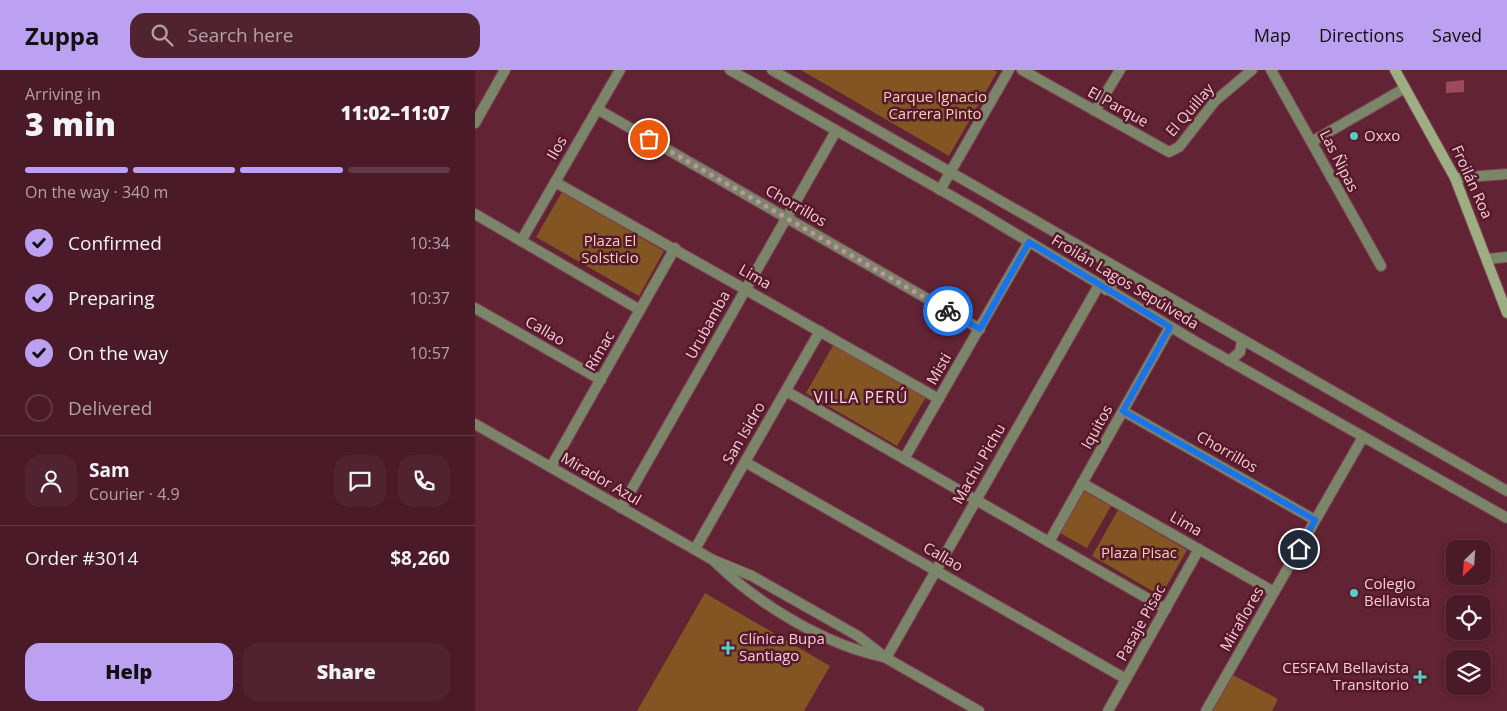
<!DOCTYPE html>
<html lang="en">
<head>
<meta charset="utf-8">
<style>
  :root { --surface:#4a1a28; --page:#512330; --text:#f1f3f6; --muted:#b2a1a8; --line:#613845; --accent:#bca0f2 }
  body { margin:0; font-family:"Open Sans",sans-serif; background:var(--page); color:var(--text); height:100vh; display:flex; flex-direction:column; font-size:19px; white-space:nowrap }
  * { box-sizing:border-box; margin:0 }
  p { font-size:16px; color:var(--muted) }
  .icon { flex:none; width:28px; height:28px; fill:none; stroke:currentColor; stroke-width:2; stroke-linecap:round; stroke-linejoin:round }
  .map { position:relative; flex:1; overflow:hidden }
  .panel { display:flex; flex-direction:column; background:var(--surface); width:475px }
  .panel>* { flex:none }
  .needle { width:32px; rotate:205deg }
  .buttons { position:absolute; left:971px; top:470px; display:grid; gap:10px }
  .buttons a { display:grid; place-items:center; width:45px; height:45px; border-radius:10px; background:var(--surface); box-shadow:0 2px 8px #0003,0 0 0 1px var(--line); font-size:25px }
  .pin { position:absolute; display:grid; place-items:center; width:42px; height:42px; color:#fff; margin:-21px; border:2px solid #fff; border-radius:50%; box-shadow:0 1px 5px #0007 }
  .courier { position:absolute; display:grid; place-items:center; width:50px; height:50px; margin:-25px; border:4px solid #1a73e8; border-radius:50%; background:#fff; color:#222; box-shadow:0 1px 6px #0007 }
  .head em { font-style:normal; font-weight:800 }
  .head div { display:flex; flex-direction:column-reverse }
  .head { display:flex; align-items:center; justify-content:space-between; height:85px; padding:0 25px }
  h1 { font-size:32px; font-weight:800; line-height:38px }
  .bar { display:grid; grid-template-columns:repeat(4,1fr); gap:8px 5px; align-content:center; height:60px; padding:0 25px }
  .bar i { height:6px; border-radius:4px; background:var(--line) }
  .bar .selected { background:var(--accent) }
  .bar p { grid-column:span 4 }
  .line { display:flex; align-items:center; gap:12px; padding:0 25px; border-top:1px solid var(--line) }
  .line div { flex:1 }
  .round { display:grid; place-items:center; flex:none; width:52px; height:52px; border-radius:15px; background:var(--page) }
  ol { padding:0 25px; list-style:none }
  li { display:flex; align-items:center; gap:15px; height:55px }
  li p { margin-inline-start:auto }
  li .icon { padding:5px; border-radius:50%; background:var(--accent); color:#111; stroke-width:4 }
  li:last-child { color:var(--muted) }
  li i { width:28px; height:28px; border:2px solid var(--line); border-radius:50% }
  .primary-button { display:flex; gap:10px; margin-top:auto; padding:10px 25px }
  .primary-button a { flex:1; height:58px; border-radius:15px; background:var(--accent); color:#111; font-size:20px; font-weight:800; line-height:58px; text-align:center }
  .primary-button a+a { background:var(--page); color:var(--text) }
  header { display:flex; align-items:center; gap:30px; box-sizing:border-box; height:70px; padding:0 25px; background:var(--accent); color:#111 }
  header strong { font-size:24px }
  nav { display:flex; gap:28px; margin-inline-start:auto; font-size:18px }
  .search { width:350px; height:45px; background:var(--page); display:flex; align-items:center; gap:12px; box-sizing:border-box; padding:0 18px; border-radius:15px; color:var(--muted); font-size:19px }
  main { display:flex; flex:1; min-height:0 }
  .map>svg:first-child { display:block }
</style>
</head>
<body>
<header>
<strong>Zuppa</strong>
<div class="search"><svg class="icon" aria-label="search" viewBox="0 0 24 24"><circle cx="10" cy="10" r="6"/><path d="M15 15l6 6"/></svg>Search here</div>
<nav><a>Map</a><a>Directions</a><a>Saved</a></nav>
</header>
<main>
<section class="panel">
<div class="head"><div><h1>3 min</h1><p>Arriving in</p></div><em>11:02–11:07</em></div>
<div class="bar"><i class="selected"></i><i class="selected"></i><i class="selected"></i><i></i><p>On the way · 340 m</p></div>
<ol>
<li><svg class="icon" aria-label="check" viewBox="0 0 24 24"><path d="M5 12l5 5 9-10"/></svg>Confirmed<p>10:34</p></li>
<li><svg class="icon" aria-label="check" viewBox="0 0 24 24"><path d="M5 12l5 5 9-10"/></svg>Preparing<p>10:37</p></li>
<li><svg class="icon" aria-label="check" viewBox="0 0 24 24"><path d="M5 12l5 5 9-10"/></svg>On the way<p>10:57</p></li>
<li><i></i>Delivered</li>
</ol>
<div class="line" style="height:90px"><a class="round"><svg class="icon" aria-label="person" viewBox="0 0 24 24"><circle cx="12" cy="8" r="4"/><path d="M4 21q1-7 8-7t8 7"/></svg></a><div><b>Sam</b><p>Courier · 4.9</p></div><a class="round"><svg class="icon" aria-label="chat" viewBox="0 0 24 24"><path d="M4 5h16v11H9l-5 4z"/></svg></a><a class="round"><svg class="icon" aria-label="phone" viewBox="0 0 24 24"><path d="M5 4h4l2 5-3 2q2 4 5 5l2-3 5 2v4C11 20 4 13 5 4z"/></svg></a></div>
<div class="line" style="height:65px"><div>Order #3014</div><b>$8,260</b></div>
<div class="primary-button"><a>Help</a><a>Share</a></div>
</section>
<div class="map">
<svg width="1032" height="641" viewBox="0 0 1032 641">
  <rect width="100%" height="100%" fill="#622335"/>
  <!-- green -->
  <g fill="#835523">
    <polygon points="326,0 518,0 522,2 474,86"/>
    <polygon points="87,122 189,181 164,226 61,167"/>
    <polygon points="359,274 451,327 422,376 331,323"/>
    <polygon points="609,421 636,436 612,478 585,463"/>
    <polygon points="643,440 712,480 686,526 617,486"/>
    <polygon points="230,523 355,596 329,641 162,641"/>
    <polygon points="756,604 803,629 797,641 734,641"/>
  </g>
  <!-- water -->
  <polygon fill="#9d495f" points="989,10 989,22 971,23 971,12"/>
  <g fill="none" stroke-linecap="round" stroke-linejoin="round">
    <!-- minor casing -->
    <g stroke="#7c4252" stroke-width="12">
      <g id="minor">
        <polyline points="547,0 694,82 704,77 740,31 777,0"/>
        <polyline points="796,0 906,196"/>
        <polyline points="122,39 505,259"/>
        <polyline points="620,41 645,0"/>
        <polyline points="838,71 930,18"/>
        <polyline points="980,108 1032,104"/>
        <polyline points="80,112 464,329"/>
        <polyline points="465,120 534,0"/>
        <polyline points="0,144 165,240"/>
        <polyline points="46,171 145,0"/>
        <polyline points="1013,189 1032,187"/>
        <polyline points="0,238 126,310"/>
        <polyline points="311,321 691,539"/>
        <polyline points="648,341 840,450"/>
        <polyline points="429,389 554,172"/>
        <polyline points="270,392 651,609"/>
        <polyline points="76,397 200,178"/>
        <polyline points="607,413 799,522"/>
        <polyline points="146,438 361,61"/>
        <polyline points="574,472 695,257"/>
        <polyline points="220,479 345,261"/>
        <polyline points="411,588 624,215"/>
        <polyline points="633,641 724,479"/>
        <polyline points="731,641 888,367"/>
      </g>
    </g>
    <!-- tertiary casing -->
    <g stroke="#7c4252" stroke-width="12">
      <g id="tertiary">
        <polyline points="255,0 501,140 721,272 1032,448"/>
        <polyline points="297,0 1032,421"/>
        <polyline points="0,53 30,0"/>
        <polyline points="631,220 648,203"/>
        <polyline points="754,291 765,282 767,270"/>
        <polyline points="0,354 238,490 277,506 383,566 411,588 504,641"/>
        <path d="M 240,492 C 283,534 350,575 409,587"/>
      </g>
    </g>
    <!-- secondary casing -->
    <g stroke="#7c4252" stroke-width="12">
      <polyline id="secondary" points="920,0 980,108 1032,243"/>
    </g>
    <!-- minor -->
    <use href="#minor" stroke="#7a856a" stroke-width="10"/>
    <!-- tertiary -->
    <use href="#tertiary" stroke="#7a856a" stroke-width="10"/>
    <!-- secondary -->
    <use href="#secondary" stroke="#9dae83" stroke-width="10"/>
  </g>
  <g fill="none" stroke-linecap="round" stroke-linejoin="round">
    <!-- done -->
    <polyline stroke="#c2929c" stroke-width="5" stroke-dasharray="0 9" points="174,69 473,241"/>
    <!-- route -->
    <polyline stroke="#1a73e8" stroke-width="6" points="473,241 505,259 554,172 695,257 648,341 840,450 824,479"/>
  </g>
  <!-- markers -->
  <g fill="#57cec1" stroke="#56182b" stroke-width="2">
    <circle cx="879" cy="66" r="5"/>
    <circle cx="879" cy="523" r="5"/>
    <path d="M250.5 570.5h5v5h5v5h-5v5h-5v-5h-5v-5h5z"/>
    <path d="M942.5 599.5h5v5h5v5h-5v5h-5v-5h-5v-5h5z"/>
  </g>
  <g text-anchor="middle" stroke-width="5" stroke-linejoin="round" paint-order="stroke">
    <!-- park labels -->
    <g font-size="15" fill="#f5d3b2" stroke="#56182b">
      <text x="460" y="32">Parque Ignacio<tspan x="460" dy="17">Carrera Pinto</tspan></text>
      <text x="135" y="176">Plaza El<tspan x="135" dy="17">Solsticio</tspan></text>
      <text x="664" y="488">Plaza Pisac</text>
    </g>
    <!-- street labels -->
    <g font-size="15" fill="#f5cdd4" stroke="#56182b">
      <text transform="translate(643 37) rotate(29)" y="5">El Parque</text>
      <text transform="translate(715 40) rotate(-49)" y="5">El Quillay</text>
      <text transform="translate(82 78) rotate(-60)" y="5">Ilos</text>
      <text transform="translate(864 91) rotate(63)" y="5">Las Ñipas</text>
      <text transform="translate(997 112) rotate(66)" y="5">Froilán Roa</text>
      <text transform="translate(321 136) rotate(30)" y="5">Chorrillos</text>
      <text transform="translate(280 207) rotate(30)" y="5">Lima</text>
      <text transform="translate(650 212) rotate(31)" y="5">Froilán Lagos Sepúlveda</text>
      <text transform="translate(233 255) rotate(-61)" y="5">Urubamba</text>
      <text transform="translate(70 261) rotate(30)" y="5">Callao</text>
      <text transform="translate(125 281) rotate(-60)" y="5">Rímac</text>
      <text transform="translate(464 299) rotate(-60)" y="5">Misti</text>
      <text transform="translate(622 357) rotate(-61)" y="5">Iquitos</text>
      <text transform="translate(269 363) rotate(-60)" y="5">San Isidro</text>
      <text transform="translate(752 382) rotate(30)" y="5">Chorrillos</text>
      <text transform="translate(504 394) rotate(-60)" y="5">Machu Pichu</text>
      <text transform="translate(126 409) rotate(30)" y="5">Mirador Azul</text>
      <text transform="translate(711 454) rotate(30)" y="5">Lima</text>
      <text transform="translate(468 487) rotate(30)" y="5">Callao</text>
      <text transform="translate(767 549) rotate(-60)" y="5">Miraflores</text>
      <text transform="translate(666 553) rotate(-61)" y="5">Pasaje Pisac</text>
    </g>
    <!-- poi labels -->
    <g font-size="15" fill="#f5cdd4" stroke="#56182b" text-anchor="start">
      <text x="889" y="71">Oxxo</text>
      <text x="889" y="519">Colegio<tspan x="889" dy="17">Bellavista</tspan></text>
      <text x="264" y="574">Clínica Bupa<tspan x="264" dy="17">Santiago</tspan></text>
      <text x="934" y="603" text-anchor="end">CESFAM Bellavista<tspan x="934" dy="17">Transitorio</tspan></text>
    </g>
    <!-- neighbourhood labels -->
    <g font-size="16" letter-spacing="1" fill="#fad9df" stroke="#56182b">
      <text x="386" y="333">VILLA PERÚ</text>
    </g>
  </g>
</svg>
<div class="buttons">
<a><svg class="needle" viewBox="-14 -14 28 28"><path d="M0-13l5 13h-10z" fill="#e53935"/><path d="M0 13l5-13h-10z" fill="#b2a1a8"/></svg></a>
<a><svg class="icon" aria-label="locate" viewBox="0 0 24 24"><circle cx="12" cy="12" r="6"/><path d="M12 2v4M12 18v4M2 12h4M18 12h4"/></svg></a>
<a><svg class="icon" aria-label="layers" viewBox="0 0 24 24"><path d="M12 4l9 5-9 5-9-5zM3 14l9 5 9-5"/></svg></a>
</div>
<div class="pin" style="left:174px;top:69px;background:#ea580c"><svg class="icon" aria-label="bag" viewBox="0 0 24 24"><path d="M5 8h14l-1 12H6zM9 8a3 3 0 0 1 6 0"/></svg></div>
<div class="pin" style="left:824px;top:479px;background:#1f2937"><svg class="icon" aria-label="home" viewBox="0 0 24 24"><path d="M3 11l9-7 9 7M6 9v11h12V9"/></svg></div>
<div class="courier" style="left:473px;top:241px"><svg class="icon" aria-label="bike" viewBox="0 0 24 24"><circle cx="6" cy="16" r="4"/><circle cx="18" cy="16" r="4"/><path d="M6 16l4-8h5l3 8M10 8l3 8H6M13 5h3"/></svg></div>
</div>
</main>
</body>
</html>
